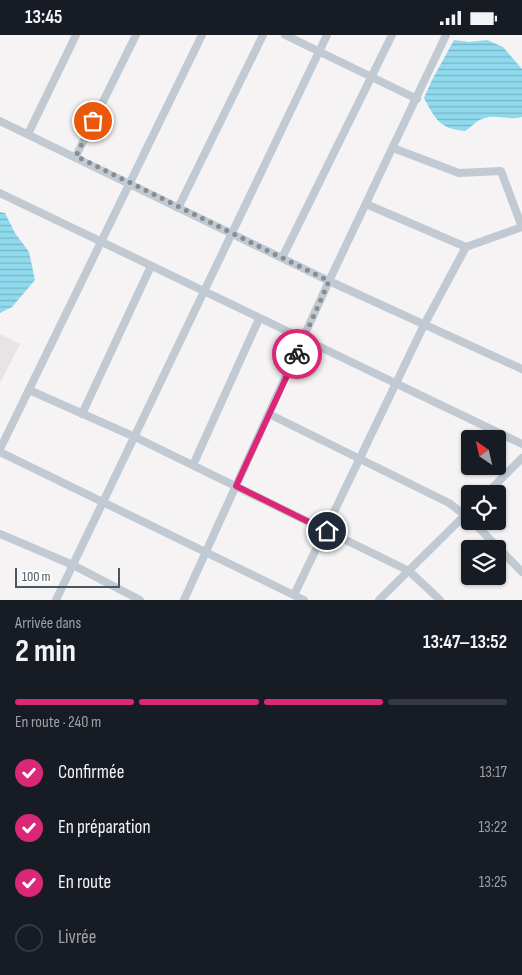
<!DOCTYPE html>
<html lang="fr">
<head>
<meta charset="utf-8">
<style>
  :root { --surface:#171b24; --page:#20242c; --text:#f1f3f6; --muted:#9ea1a6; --line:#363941; --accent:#db2777 }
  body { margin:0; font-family:"Sofia Sans Condensed",sans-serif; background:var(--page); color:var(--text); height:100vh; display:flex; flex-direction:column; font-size:19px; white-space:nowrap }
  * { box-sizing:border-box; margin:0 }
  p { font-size:16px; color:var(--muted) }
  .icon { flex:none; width:28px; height:28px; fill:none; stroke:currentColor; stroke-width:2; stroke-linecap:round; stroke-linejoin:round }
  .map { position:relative; height:565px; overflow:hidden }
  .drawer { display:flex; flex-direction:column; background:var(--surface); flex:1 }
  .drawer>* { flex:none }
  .needle { width:32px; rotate:326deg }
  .buttons { position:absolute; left:461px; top:395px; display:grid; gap:10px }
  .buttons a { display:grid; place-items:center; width:45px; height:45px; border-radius:5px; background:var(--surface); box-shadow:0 1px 4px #0004; font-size:25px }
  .scale { position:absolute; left:15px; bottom:12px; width:105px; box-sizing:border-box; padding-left:5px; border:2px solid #4a5661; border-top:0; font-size:14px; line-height:18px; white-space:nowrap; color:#4a5661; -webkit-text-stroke:4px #fff; paint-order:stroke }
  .pin { position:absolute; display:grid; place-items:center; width:42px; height:42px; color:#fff; margin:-21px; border:2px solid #fff; border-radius:50%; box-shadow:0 1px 5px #0007 }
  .courier { position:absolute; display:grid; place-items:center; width:50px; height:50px; margin:-25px; border:4px solid #db2777; border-radius:50%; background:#fff; color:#222; box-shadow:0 1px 6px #0007 }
  .head em { font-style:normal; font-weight:700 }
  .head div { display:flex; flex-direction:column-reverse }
  .head { display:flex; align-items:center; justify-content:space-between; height:85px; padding:0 15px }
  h1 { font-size:32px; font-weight:700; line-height:38px }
  .bar { display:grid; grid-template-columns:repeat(4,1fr); gap:8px 5px; align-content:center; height:60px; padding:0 15px }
  .bar i { height:6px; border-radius:4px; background:var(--line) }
  .bar .on { background:var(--accent) }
  .bar p { grid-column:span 4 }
  ol { padding:0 15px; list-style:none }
  li { display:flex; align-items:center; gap:15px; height:55px }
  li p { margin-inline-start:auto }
  li .icon { padding:5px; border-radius:50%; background:var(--accent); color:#fff; stroke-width:4 }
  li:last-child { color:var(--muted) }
  li i { width:28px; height:28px; border:2px solid var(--line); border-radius:50% }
  .status { display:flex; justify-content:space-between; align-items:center; height:35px; padding:0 25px; background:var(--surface); direction:ltr }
  .status svg { height:14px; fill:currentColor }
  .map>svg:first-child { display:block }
</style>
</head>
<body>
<div class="status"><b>13:45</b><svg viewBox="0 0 49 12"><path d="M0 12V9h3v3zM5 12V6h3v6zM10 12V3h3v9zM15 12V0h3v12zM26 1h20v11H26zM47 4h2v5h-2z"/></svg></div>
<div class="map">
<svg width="522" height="565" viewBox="0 0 522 565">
  <defs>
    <pattern id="water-rules" width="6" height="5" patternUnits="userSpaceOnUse" patternTransform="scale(1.25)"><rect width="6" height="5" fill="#90daee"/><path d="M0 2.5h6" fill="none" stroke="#78b4c4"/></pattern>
  </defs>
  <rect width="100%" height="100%" fill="#f5f3f3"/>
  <!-- education -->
  <polygon fill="#e6e4e5" points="0,299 20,309 0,348"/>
  <!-- water -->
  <g fill="url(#water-rules)">
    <path d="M 454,5 L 469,7 L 487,5 L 503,12 L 522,34 L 522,82 C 508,86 495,78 482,84 C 476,86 470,93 465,96 C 440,94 435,84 424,63 L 432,45 Z"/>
    <polygon points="0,177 5,178 15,198 29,217 35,245 12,272 0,278"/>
  </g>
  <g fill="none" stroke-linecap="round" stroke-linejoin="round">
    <!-- street -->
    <g stroke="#c1cad2" stroke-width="8">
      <polyline points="285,0 417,64"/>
      <polyline points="0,86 329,246 522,334"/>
      <polyline points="28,99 76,0"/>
      <polyline points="393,113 459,138 501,136 522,192"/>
      <polyline points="76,121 136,0"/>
      <polyline points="0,158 522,409"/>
      <polyline points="366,169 466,212"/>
      <polyline points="178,173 263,0"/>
      <polyline points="282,223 392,0"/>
      <polyline points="29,355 135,402 409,536 440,565"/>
      <polyline points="82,379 151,231"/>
      <polyline points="269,379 449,468 470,484"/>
      <polyline points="0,414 202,0"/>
      <polyline points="0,417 304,565"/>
      <polyline points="193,430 259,284"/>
      <polyline points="486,459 522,423"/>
      <polyline points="472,486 522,537"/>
      <polyline points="0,499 73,530 140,565"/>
      <polyline points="294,560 424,290 466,212 522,192"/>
      <polyline points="56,565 327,0"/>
      <polyline points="184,565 329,246 446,0"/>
      <polyline points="379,565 470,475"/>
    </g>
  </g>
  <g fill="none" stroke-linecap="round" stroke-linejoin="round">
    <!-- done -->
    <polyline stroke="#868d94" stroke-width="5" stroke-dasharray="0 9" points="93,86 76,121 329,246 297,319"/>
    <!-- route -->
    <polyline stroke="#db2777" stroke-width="6" points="297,319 236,451 327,496"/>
  </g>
</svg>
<div class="buttons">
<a><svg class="needle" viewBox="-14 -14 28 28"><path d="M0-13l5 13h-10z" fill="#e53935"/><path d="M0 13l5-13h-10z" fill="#9ea1a6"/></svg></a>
<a><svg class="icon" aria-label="locate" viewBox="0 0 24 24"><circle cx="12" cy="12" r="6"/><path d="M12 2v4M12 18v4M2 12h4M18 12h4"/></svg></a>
<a><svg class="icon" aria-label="layers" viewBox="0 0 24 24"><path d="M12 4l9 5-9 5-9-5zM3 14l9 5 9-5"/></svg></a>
</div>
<div class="scale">100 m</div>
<div class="pin" style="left:93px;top:86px;background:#ea580c"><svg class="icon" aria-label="bag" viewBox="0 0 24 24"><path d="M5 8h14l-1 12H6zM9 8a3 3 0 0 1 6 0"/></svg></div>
<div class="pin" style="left:327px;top:496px;background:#1f2937"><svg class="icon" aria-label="home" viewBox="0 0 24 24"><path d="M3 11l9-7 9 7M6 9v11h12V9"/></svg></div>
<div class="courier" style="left:297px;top:319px"><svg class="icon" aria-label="bike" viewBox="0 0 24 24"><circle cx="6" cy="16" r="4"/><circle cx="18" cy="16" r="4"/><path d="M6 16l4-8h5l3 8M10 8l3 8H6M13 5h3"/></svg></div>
</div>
<section class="drawer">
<div class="head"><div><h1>2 min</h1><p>Arrivée dans</p></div><em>13:47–13:52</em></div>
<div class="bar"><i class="on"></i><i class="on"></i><i class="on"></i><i></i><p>En route · 240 m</p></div>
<ol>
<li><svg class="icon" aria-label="check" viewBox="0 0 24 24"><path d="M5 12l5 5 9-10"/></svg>Confirmée<p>13:17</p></li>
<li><svg class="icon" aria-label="check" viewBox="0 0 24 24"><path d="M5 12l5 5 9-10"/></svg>En préparation<p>13:22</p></li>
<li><svg class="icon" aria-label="check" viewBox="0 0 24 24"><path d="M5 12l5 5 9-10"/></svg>En route<p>13:25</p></li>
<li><i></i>Livrée</li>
</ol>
</section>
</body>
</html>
